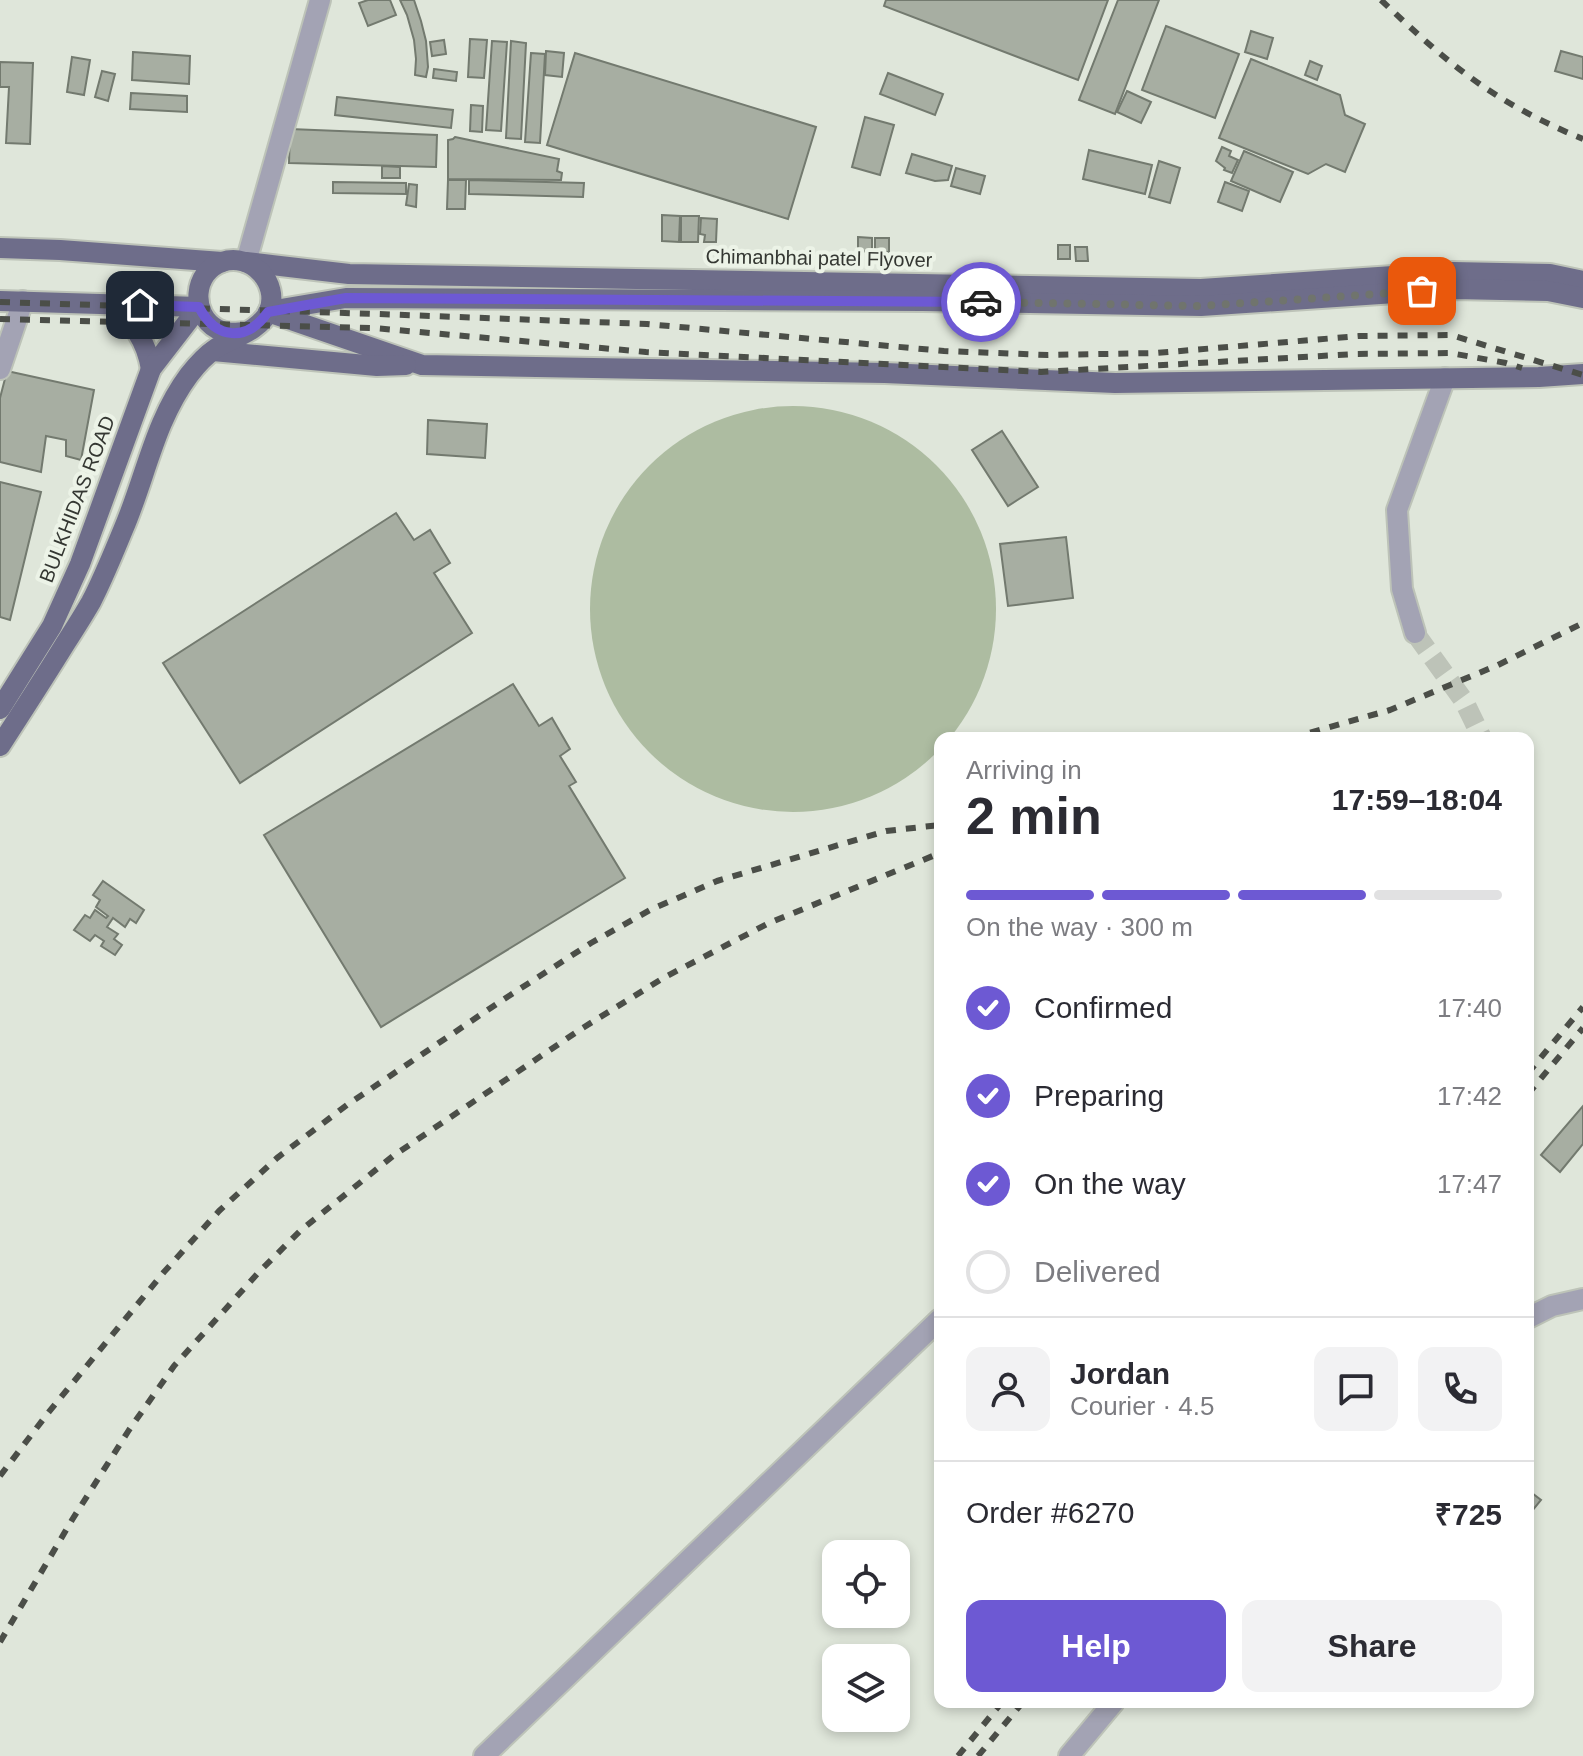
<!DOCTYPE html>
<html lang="en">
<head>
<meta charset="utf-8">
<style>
  :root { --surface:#fff; --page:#f2f2f3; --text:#2b2b33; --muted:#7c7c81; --line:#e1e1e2; --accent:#6d59d3 }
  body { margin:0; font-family:Helvetica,sans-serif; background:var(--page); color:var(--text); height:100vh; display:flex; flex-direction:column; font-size:30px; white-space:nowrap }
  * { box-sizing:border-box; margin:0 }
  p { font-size:26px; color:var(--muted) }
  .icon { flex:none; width:44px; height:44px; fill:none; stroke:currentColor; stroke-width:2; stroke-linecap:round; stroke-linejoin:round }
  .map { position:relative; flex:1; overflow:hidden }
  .drawer { position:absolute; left:934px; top:732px; width:600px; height:976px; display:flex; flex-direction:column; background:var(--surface); border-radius:16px; box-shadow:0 4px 12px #0003 }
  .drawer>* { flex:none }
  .fabs { position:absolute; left:822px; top:1540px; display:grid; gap:16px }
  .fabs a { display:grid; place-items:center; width:88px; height:88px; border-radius:16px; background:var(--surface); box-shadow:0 4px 12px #0003; font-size:40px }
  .pin { position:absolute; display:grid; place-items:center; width:68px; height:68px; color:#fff; margin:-34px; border-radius:16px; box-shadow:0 4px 12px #0006 }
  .courier { position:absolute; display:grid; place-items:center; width:80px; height:80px; margin:-40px; border:6px solid #6d59d3; border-radius:50%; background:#fff; color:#222; box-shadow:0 2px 10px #0007 }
  .summary em { font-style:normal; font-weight:600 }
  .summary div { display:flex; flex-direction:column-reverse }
  .summary { display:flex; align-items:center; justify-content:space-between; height:136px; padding:0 32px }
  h1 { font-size:52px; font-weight:600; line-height:60px }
  .bar { display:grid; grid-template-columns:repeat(4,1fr); gap:12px 8px; align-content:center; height:96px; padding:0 32px }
  .bar i { height:10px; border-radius:6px; background:var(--line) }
  .bar .current { background:var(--accent) }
  .bar p { grid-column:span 4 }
  .line { display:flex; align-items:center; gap:20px; padding:0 32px; border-top:2px solid var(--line) }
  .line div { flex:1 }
  .round { display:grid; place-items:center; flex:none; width:84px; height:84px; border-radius:16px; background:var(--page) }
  ol { padding:0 32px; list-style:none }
  li { display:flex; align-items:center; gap:24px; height:88px }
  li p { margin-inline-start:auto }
  li .icon { padding:8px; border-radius:50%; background:var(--accent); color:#fff; stroke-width:4 }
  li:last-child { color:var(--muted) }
  li i { width:44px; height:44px; border:4px solid var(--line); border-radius:50% }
  .button { display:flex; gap:16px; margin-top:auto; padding:16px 32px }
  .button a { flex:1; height:92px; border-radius:16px; background:var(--accent); color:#fff; font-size:32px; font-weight:600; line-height:92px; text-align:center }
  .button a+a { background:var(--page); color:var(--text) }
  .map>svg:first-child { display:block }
</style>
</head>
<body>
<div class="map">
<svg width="1583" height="1756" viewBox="0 0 1583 1756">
  <rect width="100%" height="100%" fill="#dfe6da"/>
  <!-- green -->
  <circle fill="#adbca1" cx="793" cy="609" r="203"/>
  <!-- building -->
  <g fill="#a7aea2" stroke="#737a6f" stroke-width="2">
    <polygon points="368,0 390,0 396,15 368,26 359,3"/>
    <polygon points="400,0 414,0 421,21 426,41 428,67 426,77 415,75 416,59 414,40 407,15"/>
    <polygon points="886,0 1108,0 1078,80 884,6"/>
    <polygon points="1118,0 1159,0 1115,114 1079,100"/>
    <polygon points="1166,26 1239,54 1215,118 1142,90"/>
    <polygon points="1251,31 1273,38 1267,59 1245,52"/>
    <polygon points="470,39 487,40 484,78 468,77"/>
    <polygon points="444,40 446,54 432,56 430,42"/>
    <polygon points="492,41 507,42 501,131 486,130"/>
    <polygon points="511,41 526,43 521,139 506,138"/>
    <polygon points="546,51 564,53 562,77 545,75"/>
    <polygon points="1561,51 1583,57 1583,79 1555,71"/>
    <polygon points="133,52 190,56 189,84 132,80"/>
    <polygon points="531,53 545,54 540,143 525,142"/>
    <polygon points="575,53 816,127 788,219 547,145"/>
    <polygon points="72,57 90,60 84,95 67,92"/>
    <polygon points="1251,59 1340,95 1345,115 1365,124 1345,172 1326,164 1308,174 1219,138"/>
    <polygon points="1310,61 1322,66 1317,80 1305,75"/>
    <polygon points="0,62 33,63 30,144 6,143 9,87 0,87"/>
    <polygon points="434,69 457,72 456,81 433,78"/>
    <polygon points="102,71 115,74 108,101 95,97"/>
    <polygon points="888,73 943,94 935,115 880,94"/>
    <polygon points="1127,91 1151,102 1141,123 1117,112"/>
    <polygon points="131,93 187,96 187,112 130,109"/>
    <polygon points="337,97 453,110 451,128 335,115"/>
    <polygon points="471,105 483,106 482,132 470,131"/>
    <polygon points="865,117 894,125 880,175 852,167"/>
    <polygon points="290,129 437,135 436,167 289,163"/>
    <polygon points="455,137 559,159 557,171 562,173 561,180 448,179 448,140 453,139"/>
    <polygon points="1222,147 1231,151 1229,156 1238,160 1232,173 1224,170 1225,168 1216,161"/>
    <polygon points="1089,150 1152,165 1145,194 1083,179"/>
    <polygon points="1244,151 1293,172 1280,202 1231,181"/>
    <polygon points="912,154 952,166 948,180 935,181 906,173"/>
    <polygon points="1159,161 1180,168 1170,203 1149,197"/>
    <polygon points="382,166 400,167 400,178 382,178"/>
    <polygon points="956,168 985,176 980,194 951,186"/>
    <polygon points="448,180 466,180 465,209 447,209"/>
    <polygon points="469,180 584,183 583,197 469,194"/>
    <polygon points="333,182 406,183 406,194 333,193"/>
    <polygon points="1225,182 1249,191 1242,211 1218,202"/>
    <polygon points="409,184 417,185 416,207 406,205"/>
    <polygon points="662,215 680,216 679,242 662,241"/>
    <polygon points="681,216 699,216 698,242 681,242"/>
    <polygon points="701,218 717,219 716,242 704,242 705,235 700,234"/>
    <polygon points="858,237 872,238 872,252 858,251"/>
    <polygon points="875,238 889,238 889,252 875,251"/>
    <rect x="1058" y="245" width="12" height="14"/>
    <polygon points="1075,247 1087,247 1088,261 1076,261"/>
    <polygon points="7,371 94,390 81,460 66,456 66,440 46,436 41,472 0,462 0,398"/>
    <polygon points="428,420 487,424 485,458 427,454"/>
    <polygon points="1002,431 1038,487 1008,506 972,450"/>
    <polygon points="0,482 41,492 10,620 0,617"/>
    <polygon points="396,513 414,540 430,530 450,563 434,573 472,633 240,783 163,663"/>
    <polygon points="1066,537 1073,598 1008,606 1000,544"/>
    <polygon points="513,684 539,726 552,718 570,749 560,756 576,782 569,786 625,878 381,1027 264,835"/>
    <polygon points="103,881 144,910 136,923 130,919 125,927 113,918 107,927 118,934 114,939 122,945 115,955 101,946 104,941 95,935 90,941 74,930 85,915 90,918 95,910 106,918 108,916 96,907 100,900 93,895"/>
    <polygon points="1583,1106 1583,1144 1560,1172 1541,1155"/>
    <polygon points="1528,1490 1541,1500 1528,1516"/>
  </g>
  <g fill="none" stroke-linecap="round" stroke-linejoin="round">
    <!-- minor-tunnel -->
    <polyline stroke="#bdc3b8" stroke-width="20" stroke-dasharray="20 10" stroke-linecap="butt" points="1415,633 1464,701 1482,738"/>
    <!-- minor casing -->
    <g stroke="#bdc3b8" stroke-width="24">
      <g id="minor">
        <polyline points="246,262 320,0"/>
        <polyline points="0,369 23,301"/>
        <polyline points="1415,633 1402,589 1397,510 1445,378"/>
        <polyline points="1528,1318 1552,1306 1583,1299"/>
        <polyline points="484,1756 940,1319"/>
        <polyline points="1069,1756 1114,1702"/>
      </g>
    </g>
    <!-- major casing -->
    <g stroke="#bdc3b8" stroke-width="24">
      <g id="major">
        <polyline points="0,248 60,250 222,262"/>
        <polyline points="246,262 349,274 1201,289 1453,272 1550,274 1583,281"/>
        <polyline points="0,301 199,307"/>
        <path d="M 111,304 C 133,322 146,340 151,369"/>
        <polyline points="269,311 346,298 923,301 1201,306 1454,289 1548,291 1583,298"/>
        <polyline points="268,312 422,365 885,373 1115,383 1539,377 1583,374"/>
        <polyline points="213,351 377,366 406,365"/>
        <polyline points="0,709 52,626 80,564 151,369 199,307"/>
        <path d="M 0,746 C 22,712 44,678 65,644 C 74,630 83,616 91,602 C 103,579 113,554 123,530 C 146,477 154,422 189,375 C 196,366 206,355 215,349 C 232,338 260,331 269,311 C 280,283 251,252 222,262 C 193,272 190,314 217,329 C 226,334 236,333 246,332"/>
      </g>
    </g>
    <!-- minor -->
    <use href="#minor" stroke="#a3a3b4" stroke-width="20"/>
    <!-- major -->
    <use href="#major" stroke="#6e6d8a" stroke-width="20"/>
    <!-- rail -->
    <g stroke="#4b4e48" stroke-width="6" stroke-dasharray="10 10" stroke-linecap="butt">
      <path d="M 1381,0 C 1415,32 1450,65 1490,91 C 1519,110 1551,126 1583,139"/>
      <polyline points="0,302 377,314 647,324 944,351 1048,355 1156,353 1359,336 1451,335 1583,375"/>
      <polyline points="0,319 374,328 646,352 1041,372 1356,354 1450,353 1506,363 1522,368"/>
      <polyline points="1291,738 1390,710 1498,665 1583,623"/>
      <polyline points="1528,1073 1583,1007"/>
      <polyline points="1528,1094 1583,1028"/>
      <polyline points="0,1476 48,1413 164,1272 219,1211 277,1158 347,1105 498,1003 591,943 650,910 717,881 886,831 940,825"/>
      <polyline points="0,1642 72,1520 129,1430 174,1366 259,1272 300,1231 393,1156 581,1029 665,977 769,923 940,853"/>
      <polyline points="958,1756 1002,1702"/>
      <polyline points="978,1756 1023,1702"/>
    </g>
  </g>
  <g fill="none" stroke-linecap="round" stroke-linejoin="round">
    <!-- done -->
    <polyline stroke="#70746d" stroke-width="8" stroke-dasharray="0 14.4" points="981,302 1201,306 1422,291"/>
    <!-- route -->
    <path stroke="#6d59d3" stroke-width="10" d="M 140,305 L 199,307 C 216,340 247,342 268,312 L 346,298 L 981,302"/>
  </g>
  <g text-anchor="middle" stroke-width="8" stroke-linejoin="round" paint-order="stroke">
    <!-- street labels -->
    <g font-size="20" fill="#343732" stroke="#ecf3e7">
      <text transform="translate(819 258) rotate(1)" y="7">Chimanbhai patel Flyover</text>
      <text transform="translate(77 499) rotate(-69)" y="7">BULKHIDAS ROAD</text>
    </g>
  </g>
</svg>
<div class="fabs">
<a><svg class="icon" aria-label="locate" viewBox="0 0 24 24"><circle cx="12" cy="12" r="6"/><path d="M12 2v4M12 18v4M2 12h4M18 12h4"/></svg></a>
<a><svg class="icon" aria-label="layers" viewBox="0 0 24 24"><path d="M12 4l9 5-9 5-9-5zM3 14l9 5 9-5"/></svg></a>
</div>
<div class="pin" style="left:1422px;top:291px;background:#ea580c"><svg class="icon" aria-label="bag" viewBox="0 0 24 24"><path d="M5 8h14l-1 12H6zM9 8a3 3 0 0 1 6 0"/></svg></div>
<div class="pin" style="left:140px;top:305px;background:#1f2937"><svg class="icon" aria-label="home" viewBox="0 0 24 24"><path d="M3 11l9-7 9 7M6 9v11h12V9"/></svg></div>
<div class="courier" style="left:981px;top:302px"><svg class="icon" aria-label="car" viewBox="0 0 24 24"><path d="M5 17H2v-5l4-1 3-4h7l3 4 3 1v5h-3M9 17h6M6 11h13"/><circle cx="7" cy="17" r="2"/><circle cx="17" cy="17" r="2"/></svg></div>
<section class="drawer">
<div class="summary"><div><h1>2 min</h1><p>Arriving in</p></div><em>17:59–18:04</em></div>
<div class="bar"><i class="current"></i><i class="current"></i><i class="current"></i><i></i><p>On the way · 300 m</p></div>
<ol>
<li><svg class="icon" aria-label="check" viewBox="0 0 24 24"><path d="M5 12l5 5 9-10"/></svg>Confirmed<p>17:40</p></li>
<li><svg class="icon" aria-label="check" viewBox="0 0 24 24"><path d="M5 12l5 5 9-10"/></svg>Preparing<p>17:42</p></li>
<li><svg class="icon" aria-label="check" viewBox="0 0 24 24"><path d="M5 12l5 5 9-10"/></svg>On the way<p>17:47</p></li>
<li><i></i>Delivered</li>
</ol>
<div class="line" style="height:144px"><a class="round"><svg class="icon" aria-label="person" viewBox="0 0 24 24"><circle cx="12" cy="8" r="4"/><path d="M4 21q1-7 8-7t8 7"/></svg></a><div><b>Jordan</b><p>Courier · 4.5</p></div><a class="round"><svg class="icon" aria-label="chat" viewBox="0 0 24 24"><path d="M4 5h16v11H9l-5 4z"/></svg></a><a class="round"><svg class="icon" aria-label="phone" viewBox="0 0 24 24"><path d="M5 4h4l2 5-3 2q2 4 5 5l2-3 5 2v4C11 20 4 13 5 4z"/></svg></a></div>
<div class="line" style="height:104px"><div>Order #6270</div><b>₹725</b></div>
<div class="button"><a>Help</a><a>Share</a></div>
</section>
</div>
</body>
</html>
